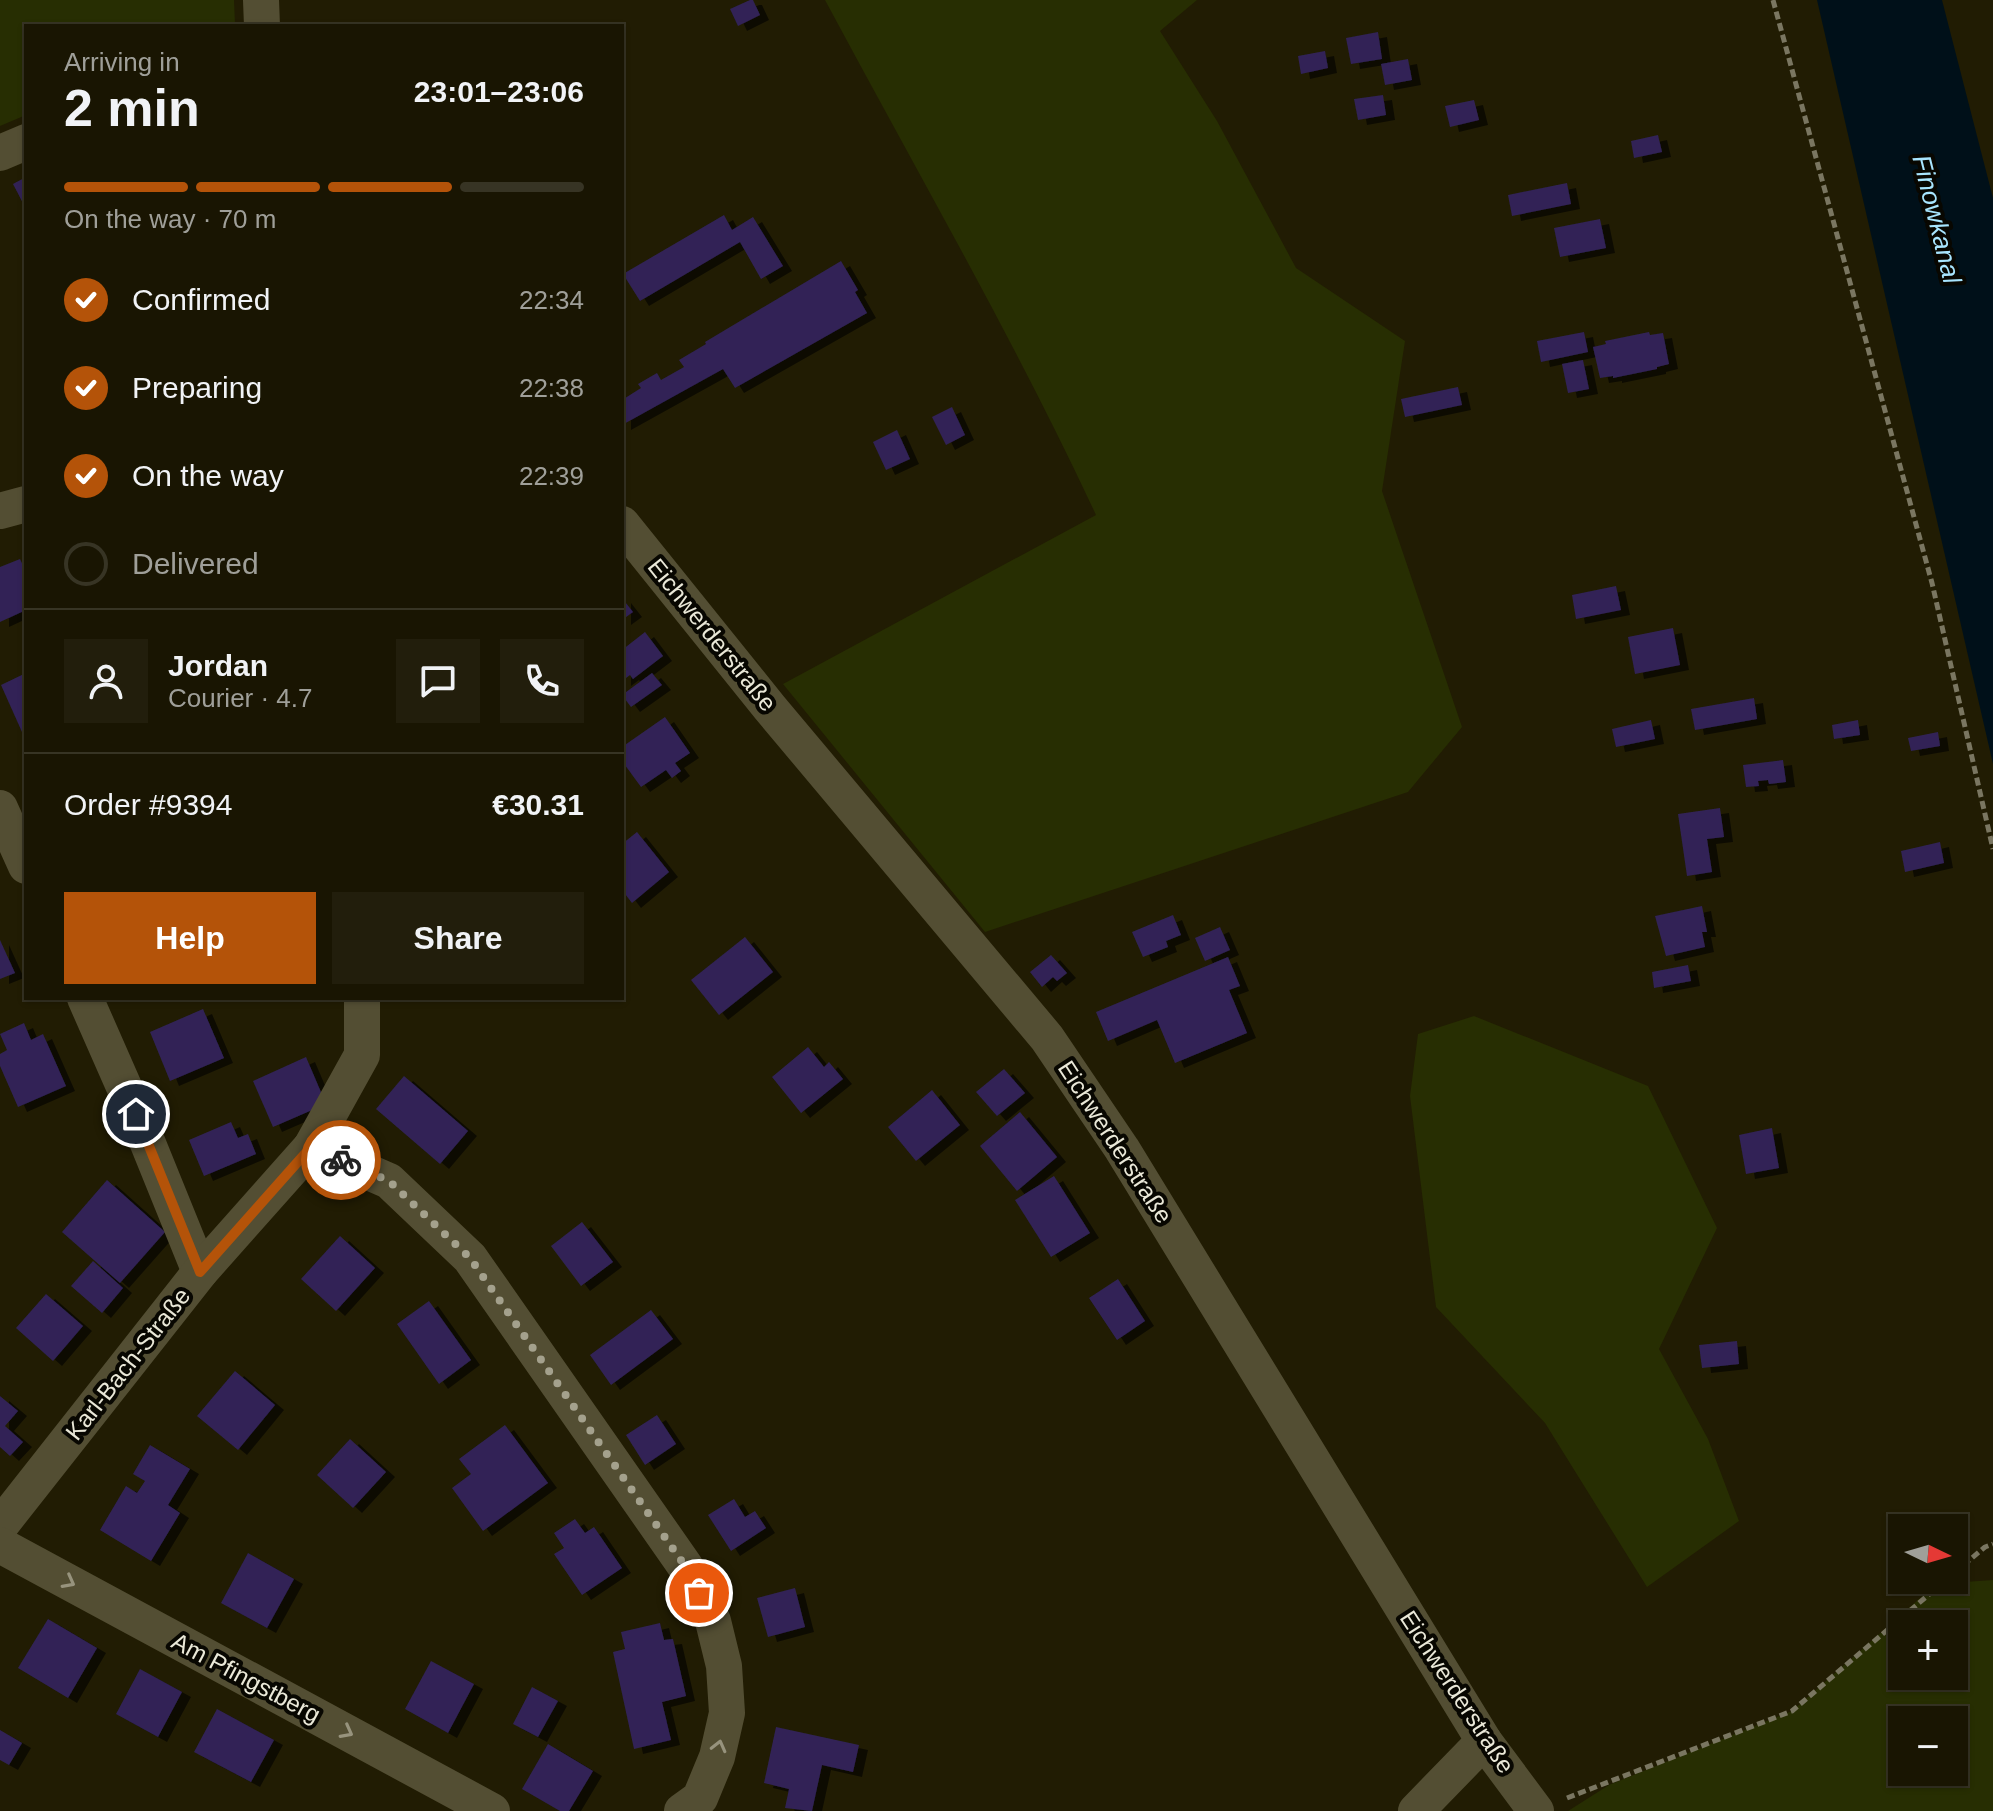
<!DOCTYPE html>
<html lang="en">
<head>
<meta charset="utf-8">
<style>
  :root { --surface:#191502; --page:#221e0c; --text:#f1f3f6; --muted:#9f9f99; --line:#373424; --accent:#b45309 }
  body { margin:0; font-family:Helvetica,sans-serif; background:var(--page); color:var(--text); height:100vh; display:flex; flex-direction:column; font-size:30px; white-space:nowrap }
  * { box-sizing:border-box; margin:0 }
  p { font-size:26px; color:var(--muted) }
  .icon { flex:none; width:44px; height:44px; fill:none; stroke:currentColor; stroke-width:2; stroke-linecap:round; stroke-linejoin:round }
  .map { position:relative; flex:1; overflow:hidden }
  .drawer { position:absolute; left:24px; top:24px; width:600px; height:976px; display:flex; flex-direction:column; background:var(--surface); border-radius:0px; box-shadow:0 2px 6px #0004,0 0 0 2px var(--line) }
  .drawer>* { flex:none }
  .needle { width:52px; rotate:95deg }
  .fabs { position:absolute; left:1888px; top:1514px; display:grid; gap:16px }
  .fabs a { display:grid; place-items:center; width:80px; height:80px; border-radius:0px; background:var(--surface); box-shadow:0 2px 6px #0004,0 0 0 2px var(--line); font-size:40px }
  .pin { position:absolute; display:grid; place-items:center; width:68px; height:68px; color:#fff; margin:-34px; border:4px solid #fff; border-radius:50%; box-shadow:0 2px 8px #0007 }
  .courier { position:absolute; display:grid; place-items:center; width:80px; height:80px; margin:-40px; border:6px solid #b45309; border-radius:50%; background:#fff; color:#222; box-shadow:0 2px 10px #0007 }
  .overview em { font-style:normal; font-weight:700 }
  .overview div { display:flex; flex-direction:column-reverse }
  .overview { display:flex; align-items:center; justify-content:space-between; height:136px; padding:0 40px }
  h1 { font-size:52px; font-weight:700; line-height:60px }
  .bar { display:grid; grid-template-columns:repeat(4,1fr); gap:12px 8px; align-content:center; height:96px; padding:0 40px }
  .bar i { height:10px; border-radius:6px; background:var(--line) }
  .bar .current { background:var(--accent) }
  .bar p { grid-column:span 4 }
  .line { display:flex; align-items:center; gap:20px; padding:0 40px; border-top:2px solid var(--line) }
  .line div { flex:1 }
  .round { display:grid; place-items:center; flex:none; width:84px; height:84px; border-radius:0px; background:var(--page) }
  ol { padding:0 40px; list-style:none }
  li { display:flex; align-items:center; gap:24px; height:88px }
  li p { margin-inline-start:auto }
  li .icon { padding:8px; border-radius:50%; background:var(--accent); color:#fff; stroke-width:4 }
  li:last-child { color:var(--muted) }
  li i { width:44px; height:44px; border:4px solid var(--line); border-radius:50% }
  .action { display:flex; gap:16px; margin-top:auto; padding:16px 40px }
  .action a { flex:1; height:92px; border-radius:0px; background:var(--accent); color:#fff; font-size:32px; font-weight:700; line-height:92px; text-align:center }
  .action a+a { background:var(--page); color:var(--text) }
  .map>svg:first-child { display:block }
</style>
</head>
<body>
<div class="map">
<svg width="1993" height="1811" viewBox="0 0 1993 1811">
  <defs>
    <filter id="shadow"><feDropShadow dx="9" dy="5" stdDeviation="0" flood-color="#0009"/></filter>
  </defs>
  <rect width="100%" height="100%" fill="#211c03"/>
  <!-- green -->
  <g fill="#272e02" fill-rule="evenodd">
    <polygon points="0,0 234,0 235,24 230,26 26,26 26,115 0,126"/>
    <path d="M 825,0 L 1197,0 L 1160,31 L 1217,121 L 1296,268 L 1405,341 L 1382,491 L 1462,727 L 1408,792 L 985,932 L 783,684 L 1096,515 C 1014,339 917,172 825,0 Z"/>
    <polygon points="1474,1016 1648,1086 1717,1228 1659,1349 1708,1439 1739,1521 1647,1587 1545,1423 1436,1307 1410,1096 1418,1034"/>
    <path d="M 1993,1580 L 1993,1811 L 1568,1811 L 1609,1785 L 1792,1711 L 1936,1584 ZM 1954,1624 L 1954,1676 L 1902,1676 L 1902,1624 ZM 1954,1720 L 1954,1772 L 1902,1772 L 1902,1720 Z"/>
  </g>
  <!-- water -->
  <polygon fill="#001019" points="1817,0 1942,0 1993,198 1993,764"/>
  <!-- building -->
  <g fill="#302356" filter="url(#shadow)">
    <polygon points="750,0 753,0 760,15 738,26 730,9"/>
    <polygon points="1378,32 1382,59 1351,64 1346,38"/>
    <polygon points="1325,51 1328,68 1301,74 1298,56"/>
    <polygon points="1408,59 1412,80 1385,85 1381,64"/>
    <polygon points="1383,95 1386,115 1358,120 1354,99"/>
    <polygon points="1474,100 1479,120 1450,127 1445,106"/>
    <polygon points="1658,135 1662,152 1634,158 1631,141"/>
    <polygon points="26,177 26,209 13,184"/>
    <polygon points="1567,183 1571,204 1512,216 1508,195"/>
    <polygon points="724,215 732,230 753,217 783,266 761,279 740,242 640,301 623,274"/>
    <polygon points="1600,219 1606,248 1560,257 1554,228"/>
    <polygon points="841,261 858,290 855,292 867,313 735,388 723,369 622,425 622,400 641,388 638,384 657,373 661,380 684,367 679,360 706,344 705,342"/>
    <polygon points="1584,332 1588,352 1541,362 1537,341"/>
    <polygon points="1649,332 1650,335 1663,333 1669,364 1657,367 1657,369 1613,378 1613,376 1600,378 1593,347 1606,344 1605,341"/>
    <polygon points="1583,360 1589,389 1568,393 1562,364"/>
    <polygon points="1458,387 1462,405 1405,417 1401,399"/>
    <polygon points="952,407 965,435 946,445 932,417"/>
    <polygon points="897,430 910,459 886,470 873,442"/>
    <polygon points="20,559 26,572 26,610 0,622 0,567"/>
    <polygon points="1616,586 1621,610 1576,619 1572,595"/>
    <polygon points="622,598 633,612 622,620"/>
    <polygon points="1673,628 1680,665 1635,674 1628,637"/>
    <polygon points="645,632 663,656 633,679 630,675 622,681 622,650"/>
    <polygon points="26,673 26,741 1,685"/>
    <polygon points="652,673 662,685 631,707 622,695"/>
    <polygon points="1754,698 1757,719 1695,730 1691,709"/>
    <polygon points="665,717 690,753 675,763 681,771 672,778 666,770 641,787 622,761 622,747"/>
    <polygon points="1651,720 1655,739 1616,747 1612,729"/>
    <polygon points="1858,720 1860,735 1834,739 1832,725"/>
    <polygon points="1938,732 1940,746 1911,751 1908,738"/>
    <polygon points="1783,760 1786,782 1769,784 1768,780 1758,781 1759,786 1746,787 1743,765"/>
    <polygon points="1720,808 1724,837 1707,839 1712,872 1687,876 1678,814"/>
    <polygon points="637,832 669,872 632,903 622,890 622,844"/>
    <polygon points="1940,842 1944,863 1905,872 1901,851"/>
    <polygon points="1702,906 1707,932 1702,932 1705,947 1666,956 1655,916"/>
    <polygon points="1173,915 1181,935 1166,941 1168,947 1143,957 1132,932"/>
    <polygon points="1220,927 1230,950 1205,961 1195,938"/>
    <polygon points="745,937 773,972 719,1015 691,980"/>
    <polygon points="0,940 15,973 0,979"/>
    <polygon points="1051,955 1067,973 1057,981 1053,977 1042,987 1030,972"/>
    <polygon points="1228,957 1240,986 1229,990 1247,1033 1175,1063 1157,1020 1108,1041 1096,1012"/>
    <polygon points="1688,965 1691,981 1654,988 1652,972"/>
    <polygon points="203,1009 224,1058 170,1081 150,1032"/>
    <polygon points="24,1023 31,1040 43,1034 66,1086 18,1107 0,1066 0,1054 7,1050 0,1034"/>
    <polygon points="808,1047 824,1067 829,1062 843,1079 801,1113 772,1077"/>
    <polygon points="306,1057 326,1104 273,1127 253,1081"/>
    <polygon points="1004,1069 1025,1093 997,1116 976,1092"/>
    <polygon points="404,1076 468,1131 440,1164 376,1109"/>
    <polygon points="932,1090 960,1125 916,1161 888,1127"/>
    <polygon points="1020,1112 1057,1157 1017,1191 980,1146"/>
    <polygon points="231,1122 238,1138 248,1134 256,1154 204,1176 189,1140"/>
    <polygon points="1772,1128 1779,1168 1746,1174 1739,1135"/>
    <polygon points="1054,1176 1090,1233 1051,1257 1015,1200"/>
    <polygon points="107,1180 165,1232 120,1283 62,1232"/>
    <polygon points="582,1222 613,1262 581,1286 551,1246"/>
    <polygon points="340,1236 375,1268 336,1311 301,1279"/>
    <polygon points="93,1261 123,1288 102,1313 71,1286"/>
    <polygon points="1118,1279 1145,1321 1117,1340 1089,1298"/>
    <polygon points="46,1294 83,1326 53,1361 16,1328"/>
    <polygon points="429,1301 471,1360 439,1384 397,1324"/>
    <polygon points="651,1310 673,1339 611,1385 590,1355"/>
    <polygon points="1737,1341 1739,1364 1702,1368 1699,1345"/>
    <polygon points="235,1371 275,1405 238,1450 197,1416"/>
    <polygon points="0,1396 18,1411 5,1426 23,1442 10,1456 0,1447"/>
    <polygon points="657,1415 676,1444 645,1465 626,1435"/>
    <polygon points="505,1425 548,1483 483,1531 452,1488 471,1474 459,1459"/>
    <polygon points="350,1439 386,1472 353,1508 317,1475"/>
    <polygon points="150,1445 190,1469 168,1505 180,1513 151,1561 100,1530 126,1486 137,1493 145,1481 133,1474"/>
    <polygon points="734,1499 745,1517 755,1511 766,1528 731,1551 708,1515"/>
    <polygon points="575,1519 585,1533 594,1527 622,1568 582,1595 554,1554 564,1548 554,1533"/>
    <polygon points="248,1553 294,1579 267,1628 221,1603"/>
    <polygon points="795,1588 805,1627 768,1637 757,1598"/>
    <polygon points="48,1619 97,1648 68,1698 18,1668"/>
    <polygon points="660,1623 664,1640 673,1639 686,1696 662,1702 671,1740 634,1749 613,1652 625,1649 621,1632"/>
    <polygon points="431,1661 474,1684 448,1733 405,1709"/>
    <polygon points="140,1669 182,1692 158,1737 116,1714"/>
    <polygon points="532,1687 558,1701 538,1737 513,1724"/>
    <polygon points="217,1709 274,1740 251,1782 194,1752"/>
    <polygon points="776,1727 859,1745 853,1772 822,1765 812,1811 785,1808 789,1789 764,1783"/>
    <polygon points="0,1730 22,1743 9,1765 0,1760"/>
    <polygon points="548,1744 593,1771 569,1811 560,1811 522,1789"/>
  </g>
  <g fill="none" stroke-linecap="round" stroke-linejoin="round">
    <!-- path -->
    <g stroke="#7a7661" stroke-width="5" stroke-dasharray="8 4" stroke-linecap="butt">
      <polyline points="1773,0 1932,583 1993,849"/>
      <polyline points="1954,1573 1985,1547 1993,1544"/>
      <polyline points="1567,1798 1792,1711 1946,1580"/>
    </g>
    <!-- minor -->
    <g stroke="#534e33" stroke-width="36">
      <polyline points="261,0 262,26"/>
      <polyline points="0,153 26,142"/>
      <polyline points="0,511 26,504"/>
      <polyline points="622,524 770,708 1047,1038 1122,1149 1484,1741 1536,1811"/>
      <polyline points="0,808 26,866"/>
      <polyline points="85,998 136,1114 200,1272"/>
      <polyline points="311,1147 389,1181 470,1258 685,1566 713,1621 724,1666 727,1713 717,1757 700,1798 682,1811"/>
      <polyline points="0,1526 200,1272 311,1147 362,1055 362,998"/>
      <polyline points="0,1545 492,1811"/>
      <polyline points="1416,1811 1484,1741"/>
    </g>
  </g>
  <!-- one-way arrows -->
  <defs><path id="oneway-chevron" d="M-2-3.5L2.5 0L-2 3.5" fill="none" stroke-width="1.6" stroke-linecap="round" stroke-linejoin="round" transform="scale(2)"/></defs>
  <g stroke="#97937d">
    <use href="#oneway-chevron" transform="translate(69 1582) rotate(28)"/>
    <use href="#oneway-chevron" transform="translate(347 1732) rotate(28)"/>
    <use href="#oneway-chevron" transform="translate(719 1746) rotate(-76)"/>
  </g>
  <g fill="none" stroke-linecap="round" stroke-linejoin="round">
    <!-- done -->
    <polyline stroke="#a4a18d" stroke-width="8" stroke-dasharray="0 14.4" points="341,1160 389,1181 470,1258 685,1566 699,1593"/>
    <!-- route -->
    <polyline stroke="#b45309" stroke-width="10" points="136,1114 200,1272 311,1147 341,1160"/>
  </g>
  <g text-anchor="middle" stroke-width="8" stroke-linejoin="round" paint-order="stroke">
    <!-- street labels -->
    <g font-size="24" fill="#eae8d8" stroke="#080701">
      <text transform="translate(712 635) rotate(51)" y="8">Eichwerderstraße</text>
      <text transform="translate(1115 1142) rotate(57)" y="8">Eichwerderstraße</text>
      <text transform="translate(128 1364) rotate(-52)" y="8">Karl-Bach-Straße</text>
      <text transform="translate(246 1678) rotate(28)" y="8">Am Pfingstberg</text>
      <text transform="translate(1457 1692) rotate(57)" y="8">Eichwerderstraße</text>
    </g>
    <!-- water labels -->
    <g font-size="26" font-style="italic" fill="#a8e5fe" stroke="#080701">
      <text transform="translate(1937 219) rotate(76)" y="9">Finowkanal</text>
    </g>
  </g>
</svg>
<div class="fabs">
<a><svg class="needle" viewBox="-14 -14 28 28"><path d="M0-13l5 13h-10z" fill="#e53935"/><path d="M0 13l5-13h-10z" fill="#9f9f99"/></svg></a>
<a>+</a>
<a>−</a>
</div>
<div class="pin" style="left:699px;top:1593px;background:#ea580c"><svg class="icon" aria-label="bag" viewBox="0 0 24 24"><path d="M5 8h14l-1 12H6zM9 8a3 3 0 0 1 6 0"/></svg></div>
<div class="pin" style="left:136px;top:1114px;background:#1f2937"><svg class="icon" aria-label="home" viewBox="0 0 24 24"><path d="M3 11l9-7 9 7M6 9v11h12V9"/></svg></div>
<div class="courier" style="left:341px;top:1160px"><svg class="icon" aria-label="bike" viewBox="0 0 24 24"><circle cx="6" cy="16" r="4"/><circle cx="18" cy="16" r="4"/><path d="M6 16l4-8h5l3 8M10 8l3 8H6M13 5h3"/></svg></div>
<section class="drawer">
<div class="overview"><div><h1>2 min</h1><p>Arriving in</p></div><em>23:01–23:06</em></div>
<div class="bar"><i class="current"></i><i class="current"></i><i class="current"></i><i></i><p>On the way · 70 m</p></div>
<ol>
<li><svg class="icon" aria-label="check" viewBox="0 0 24 24"><path d="M5 12l5 5 9-10"/></svg>Confirmed<p>22:34</p></li>
<li><svg class="icon" aria-label="check" viewBox="0 0 24 24"><path d="M5 12l5 5 9-10"/></svg>Preparing<p>22:38</p></li>
<li><svg class="icon" aria-label="check" viewBox="0 0 24 24"><path d="M5 12l5 5 9-10"/></svg>On the way<p>22:39</p></li>
<li><i></i>Delivered</li>
</ol>
<div class="line" style="height:144px"><a class="round"><svg class="icon" aria-label="person" viewBox="0 0 24 24"><circle cx="12" cy="8" r="4"/><path d="M4 21q1-7 8-7t8 7"/></svg></a><div><b>Jordan</b><p>Courier · 4.7</p></div><a class="round"><svg class="icon" aria-label="chat" viewBox="0 0 24 24"><path d="M4 5h16v11H9l-5 4z"/></svg></a><a class="round"><svg class="icon" aria-label="phone" viewBox="0 0 24 24"><path d="M5 4h4l2 5-3 2q2 4 5 5l2-3 5 2v4C11 20 4 13 5 4z"/></svg></a></div>
<div class="line" style="height:104px"><div>Order #9394</div><b>€30.31</b></div>
<div class="action"><a>Help</a><a>Share</a></div>
</section>
</div>
</body>
</html>
